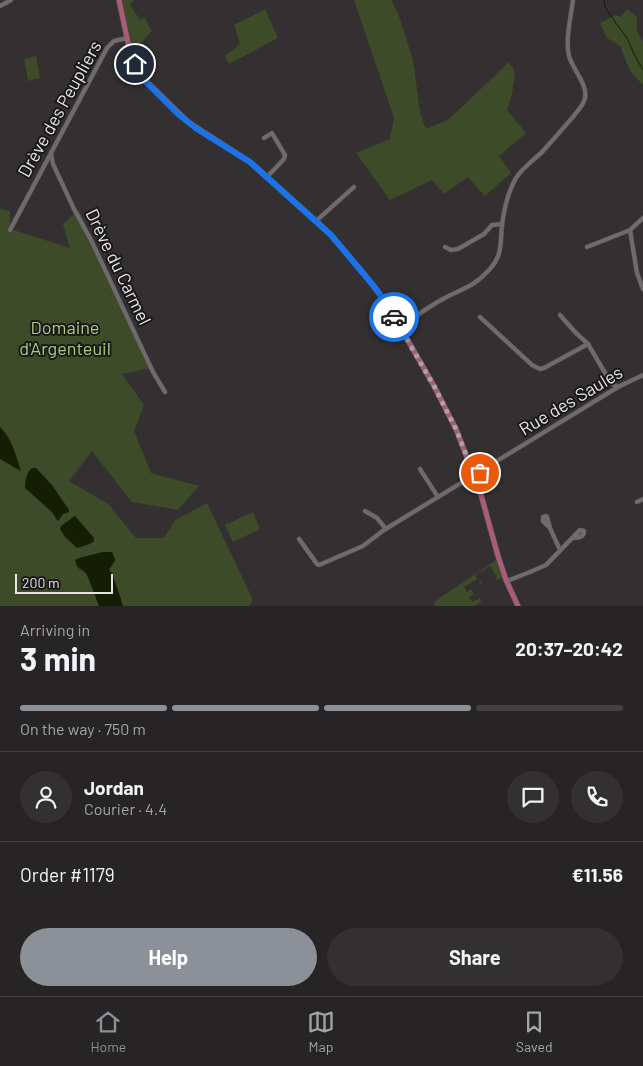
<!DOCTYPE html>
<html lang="en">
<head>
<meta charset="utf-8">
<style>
  :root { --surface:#272425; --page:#333032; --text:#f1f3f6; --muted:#a4a4a7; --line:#434142; --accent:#8c9099 }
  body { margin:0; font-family:Barlow,sans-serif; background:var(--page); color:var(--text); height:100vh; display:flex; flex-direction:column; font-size:19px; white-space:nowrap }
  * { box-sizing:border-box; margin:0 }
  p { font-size:16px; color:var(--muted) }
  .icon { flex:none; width:28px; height:28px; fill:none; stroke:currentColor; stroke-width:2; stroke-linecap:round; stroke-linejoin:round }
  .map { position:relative; height:606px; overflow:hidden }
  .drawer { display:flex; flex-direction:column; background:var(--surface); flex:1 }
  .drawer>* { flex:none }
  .scale { position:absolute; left:15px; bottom:12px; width:98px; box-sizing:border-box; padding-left:5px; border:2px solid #e5e3e4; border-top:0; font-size:14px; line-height:18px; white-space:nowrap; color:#e5e3e4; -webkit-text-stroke:4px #1a1919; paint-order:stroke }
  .pin { position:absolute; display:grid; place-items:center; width:42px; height:42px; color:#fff; margin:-21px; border:2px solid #fff; border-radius:50%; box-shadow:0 1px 5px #0007 }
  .courier { position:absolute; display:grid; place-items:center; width:50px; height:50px; margin:-25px; border:4px solid #1a73e8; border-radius:50%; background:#fff; color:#222; box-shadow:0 1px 6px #0007 }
  .summary em { font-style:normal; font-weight:700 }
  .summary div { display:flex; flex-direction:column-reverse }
  .summary { display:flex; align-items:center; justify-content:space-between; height:85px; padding:0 20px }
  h1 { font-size:32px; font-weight:700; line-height:38px }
  .bar { display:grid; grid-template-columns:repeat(4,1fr); gap:8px 5px; align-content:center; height:60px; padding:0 20px }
  .bar i { height:6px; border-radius:4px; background:var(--line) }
  .bar .current { background:var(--accent) }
  .bar p { grid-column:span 4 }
  .line { display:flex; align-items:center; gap:12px; padding:0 20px; border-top:1px solid var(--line) }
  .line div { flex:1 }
  .round { display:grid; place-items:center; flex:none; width:52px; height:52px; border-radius:26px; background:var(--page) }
  .button { display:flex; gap:10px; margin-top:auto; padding:10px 20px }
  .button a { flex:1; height:58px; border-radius:30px; background:var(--accent); color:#fff; font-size:20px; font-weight:700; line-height:58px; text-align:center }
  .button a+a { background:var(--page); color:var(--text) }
  .dock { display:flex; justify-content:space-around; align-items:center; height:70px; border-top:1px solid var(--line); background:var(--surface); font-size:14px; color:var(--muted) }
  .dock a { display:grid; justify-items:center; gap:2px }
  .dock .current { color:var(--accent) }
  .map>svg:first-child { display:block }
</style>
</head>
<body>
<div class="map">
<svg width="643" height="606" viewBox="0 0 643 606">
  <rect width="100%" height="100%" fill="#343031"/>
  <!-- green -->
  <g fill="#3e4b28" fill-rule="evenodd">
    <polygon points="122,0 134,0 130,5 140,20 144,17 152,31 133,52"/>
    <polygon points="354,0 391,0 399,16 413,60 420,112 426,129 449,119 509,62 515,72 512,94 507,110 526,133 499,156 511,173 485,196 468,177 444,194 432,180 390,200 356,153 390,139 394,118"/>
    <polygon points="265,9 278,38 229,64 225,56 240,44 234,25"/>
    <polygon points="627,9 637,17 637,31 643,42 643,85 630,71 620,46 607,38 600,23 615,15 621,17"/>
    <polygon points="36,56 40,78 28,81 24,59"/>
    <path d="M 0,209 L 10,211 L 10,229 L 70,248 L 63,224 L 79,210 L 151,368 L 122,374 L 144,405 L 134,431 L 151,473 L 199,486 L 178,510 L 132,502 L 92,451 L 69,481 L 108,504 L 136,538 L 164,538 L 175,520 L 207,503 L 253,600 L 249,606 L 123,606 C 120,597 114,575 109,570 C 114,560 117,565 112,552 L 103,552 L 75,563 L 78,568 L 86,573 L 99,606 L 0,606 L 0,459 L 20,470 L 8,436 L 0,427 ZM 29,471 L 67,513 L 63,514 L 60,519 L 57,520 L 53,513 L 25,481 Z"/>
    <polygon points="253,512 260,529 233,542 225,525"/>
    <polygon points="496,560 502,578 495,580 495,579 497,577 490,566 475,575 479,582 482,581 482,582 480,584 477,579 464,587 467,592 471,589 474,594 469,597 472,602 480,598 481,602 475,606 436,606 434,602"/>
  </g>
  <!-- water -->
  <g fill="#151d03">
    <path d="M 0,427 C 13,442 15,452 21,471 L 0,459 Z"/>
    <path d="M 32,468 L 36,468 L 52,485 L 69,510 L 69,512 L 63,514 L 58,521 L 57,520 L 53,513 L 25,488 C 25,481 27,472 32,468 Z"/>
    <polygon points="75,516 94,538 94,541 90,544 77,548 65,537 60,529 61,526"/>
    <path d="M 103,552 L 112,552 L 115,560 L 109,570 L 113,574 C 115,584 120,595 123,606 L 99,606 C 95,596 92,585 87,575 C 83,567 78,572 75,560 L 79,558 Z"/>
  </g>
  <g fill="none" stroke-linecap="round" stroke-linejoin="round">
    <!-- stream -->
    <polyline stroke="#151d03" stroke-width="1" points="604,0 605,7 615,22 627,38 635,56 643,70"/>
    <!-- minor casing -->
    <g stroke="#504d4e" stroke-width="5">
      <g id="minor">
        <polyline points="0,6 11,0"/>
        <polyline points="264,138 272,133 285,155 284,159 267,177"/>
        <polyline points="51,153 53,164 74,209 92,242 153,372 165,392"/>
        <polyline points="316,221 354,187"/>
        <polyline points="10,230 107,48 114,41 127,38"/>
        <polyline points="630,230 637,273 643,289"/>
        <polyline points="445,247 451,250 458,249 484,234 492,225 502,224"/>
        <polyline points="587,247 630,230 643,218"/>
        <polyline points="560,315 575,332 588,344 611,383 618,387"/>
        <polyline points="480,317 532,365 540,369 544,368 588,344"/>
        <path d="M 400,327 C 413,318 427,308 441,300 C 460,289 473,288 489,270 C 503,255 500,244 502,225 C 504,209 508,192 516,178 C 523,167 534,160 543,151 C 553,140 563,128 573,117 C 577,111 584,105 585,98 C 588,85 573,70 569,56 C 565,41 571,16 573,0"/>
        <polyline points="469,462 479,468 485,467"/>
        <polyline points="420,469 438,497"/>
        <polyline points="637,502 643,499"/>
        <polyline points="365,511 377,518 386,529"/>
        <polyline points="550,528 547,517 546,516 543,517 543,521 550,528 560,550"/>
        <polyline points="299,539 317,564 319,565 363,546 384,530 618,387 643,375"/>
        <path d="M 507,581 L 530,572 L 546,565 L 580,530 L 584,531 C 584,537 579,538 573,538"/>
      </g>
    </g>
    <!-- major casing -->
    <g stroke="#504d4e" stroke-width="6">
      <polyline id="major" points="119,0 130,52 138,69 147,82 188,122 250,162 316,221 331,235 365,275 387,304 434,386 456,429 480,491 498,556 506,580 518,606"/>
    </g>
    <!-- minor -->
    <use href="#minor" stroke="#6f6b6c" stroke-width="4"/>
    <!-- major -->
    <use href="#major" stroke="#a85c77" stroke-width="5"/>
  </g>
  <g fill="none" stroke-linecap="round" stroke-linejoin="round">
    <!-- done -->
    <polyline stroke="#a7a4a5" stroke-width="5" stroke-dasharray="0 9" points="394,317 434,386 456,429 469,462 479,468 487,467 480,473"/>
    <!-- route -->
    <polyline stroke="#1a73e8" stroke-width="6" points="135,64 146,82 178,114 197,129 250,162 331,235 377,290 394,317"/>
  </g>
  <g text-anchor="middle" stroke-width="4" stroke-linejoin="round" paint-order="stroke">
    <!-- street labels -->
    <g font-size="18" fill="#e5e3e4" stroke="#1a1919">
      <text transform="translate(60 109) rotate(-61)" y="6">Drève des Peupliers</text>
      <text transform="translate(118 267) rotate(64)" y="6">Drève du Carmel</text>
      <text transform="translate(571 401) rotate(-31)" y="6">Rue des Saules</text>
    </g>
    <!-- park labels -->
    <g font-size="18" fill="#afcc7d" stroke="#1a1919">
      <text x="65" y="334">Domaine<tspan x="65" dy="21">d'Argenteuil</tspan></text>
    </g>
  </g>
</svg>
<div class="scale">200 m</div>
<div class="pin" style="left:480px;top:473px;background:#ea580c"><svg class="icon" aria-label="bag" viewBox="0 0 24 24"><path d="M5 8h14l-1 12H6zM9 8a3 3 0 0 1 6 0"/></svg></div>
<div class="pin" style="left:135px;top:64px;background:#1f2937"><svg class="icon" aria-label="home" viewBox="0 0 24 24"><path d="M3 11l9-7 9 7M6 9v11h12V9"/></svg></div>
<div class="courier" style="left:394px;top:317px"><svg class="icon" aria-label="car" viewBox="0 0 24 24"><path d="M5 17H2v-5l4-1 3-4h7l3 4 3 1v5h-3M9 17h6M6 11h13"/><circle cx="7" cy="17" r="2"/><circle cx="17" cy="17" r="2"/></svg></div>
</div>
<section class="drawer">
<div class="summary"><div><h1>3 min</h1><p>Arriving in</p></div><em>20:37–20:42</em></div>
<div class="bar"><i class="current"></i><i class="current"></i><i class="current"></i><i></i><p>On the way · 750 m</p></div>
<div class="line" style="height:90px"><a class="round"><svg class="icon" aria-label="person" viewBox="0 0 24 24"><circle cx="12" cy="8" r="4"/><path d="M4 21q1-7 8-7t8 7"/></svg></a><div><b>Jordan</b><p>Courier · 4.4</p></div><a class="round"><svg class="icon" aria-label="chat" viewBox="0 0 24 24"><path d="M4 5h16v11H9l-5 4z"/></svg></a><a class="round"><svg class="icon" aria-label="phone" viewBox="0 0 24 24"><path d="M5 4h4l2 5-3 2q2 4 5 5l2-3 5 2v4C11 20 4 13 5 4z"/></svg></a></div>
<div class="line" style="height:65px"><div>Order #1179</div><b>€11.56</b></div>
<div class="button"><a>Help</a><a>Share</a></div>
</section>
<nav class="dock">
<a class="current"><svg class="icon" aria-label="home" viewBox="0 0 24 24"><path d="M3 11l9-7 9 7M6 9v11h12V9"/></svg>Home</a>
<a><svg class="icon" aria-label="map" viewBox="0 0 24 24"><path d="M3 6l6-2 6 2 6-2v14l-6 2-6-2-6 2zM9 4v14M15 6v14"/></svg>Map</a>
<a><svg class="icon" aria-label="saved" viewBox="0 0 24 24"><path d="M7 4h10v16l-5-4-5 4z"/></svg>Saved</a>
</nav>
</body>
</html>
